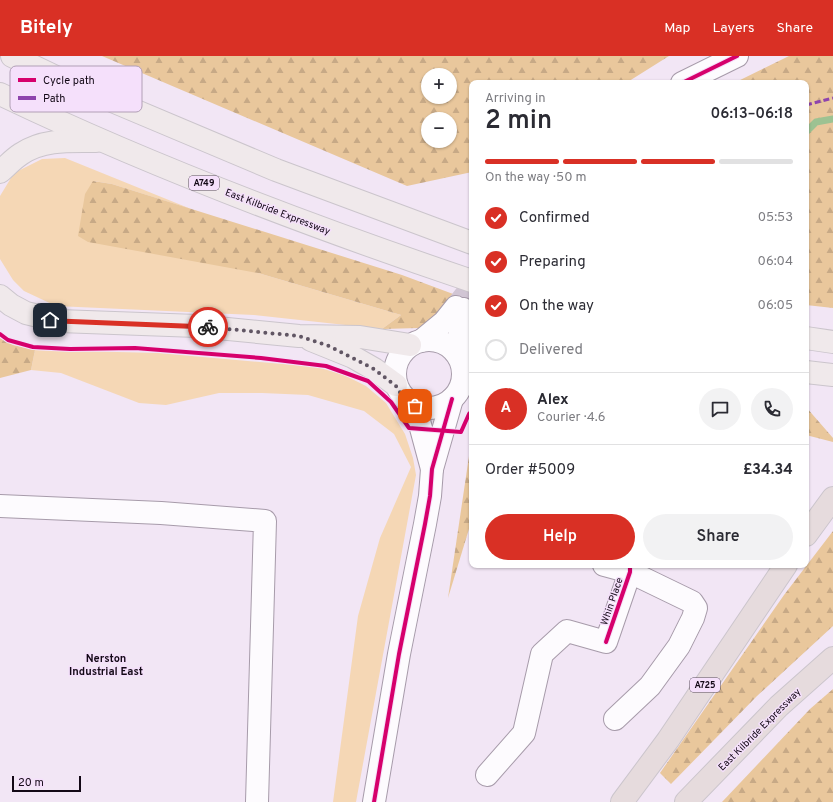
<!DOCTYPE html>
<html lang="en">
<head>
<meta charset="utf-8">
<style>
  :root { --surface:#fff; --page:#f2f2f3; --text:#2b2b33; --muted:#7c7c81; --line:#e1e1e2; --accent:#d93025 }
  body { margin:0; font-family:Overpass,sans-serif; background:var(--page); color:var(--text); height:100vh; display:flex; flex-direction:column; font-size:15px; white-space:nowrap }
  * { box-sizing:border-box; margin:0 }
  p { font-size:13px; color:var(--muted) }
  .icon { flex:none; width:22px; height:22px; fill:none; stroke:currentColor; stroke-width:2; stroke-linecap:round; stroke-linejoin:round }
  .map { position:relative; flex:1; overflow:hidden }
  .sheet { position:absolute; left:469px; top:24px; width:340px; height:488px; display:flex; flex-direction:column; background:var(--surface); border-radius:8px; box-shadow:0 1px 3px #0004 }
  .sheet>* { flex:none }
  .fabs { position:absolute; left:421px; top:12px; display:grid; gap:8px }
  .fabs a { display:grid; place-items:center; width:36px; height:36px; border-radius:50%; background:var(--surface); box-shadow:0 1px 3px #0004; font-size:20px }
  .scale { position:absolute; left:12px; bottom:10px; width:69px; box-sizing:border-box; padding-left:4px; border:2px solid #130816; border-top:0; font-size:11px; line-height:14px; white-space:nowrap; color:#130816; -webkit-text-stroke:3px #f5e0fb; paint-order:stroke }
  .pin { position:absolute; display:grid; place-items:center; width:34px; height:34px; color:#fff; margin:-17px; border-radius:8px; box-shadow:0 2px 6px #0006 }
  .courier { position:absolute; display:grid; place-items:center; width:40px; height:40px; margin:-20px; border:3px solid #d93025; border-radius:50%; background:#fff; color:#222; box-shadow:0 1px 5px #0007 }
  .overview em { font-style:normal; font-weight:600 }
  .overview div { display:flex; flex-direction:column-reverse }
  .overview { display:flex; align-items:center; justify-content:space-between; height:68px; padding:0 16px }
  h1 { font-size:26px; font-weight:600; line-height:30px }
  .bar { display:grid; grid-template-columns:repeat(4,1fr); gap:6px 4px; align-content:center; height:48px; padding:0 16px }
  .bar i { height:5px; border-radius:3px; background:var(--line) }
  .bar .selected { background:var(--accent) }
  .bar p { grid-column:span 4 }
  .line { display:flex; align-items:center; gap:10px; padding:0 16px; border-top:1px solid var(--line) }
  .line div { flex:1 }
  .round { display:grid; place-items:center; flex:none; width:42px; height:42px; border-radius:21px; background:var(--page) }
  ol { padding:0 16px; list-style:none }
  li { display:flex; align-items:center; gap:12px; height:44px }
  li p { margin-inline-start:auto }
  li .icon { padding:4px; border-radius:50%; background:var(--accent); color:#fff; stroke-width:4 }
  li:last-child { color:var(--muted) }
  li i { width:22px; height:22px; border:2px solid var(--line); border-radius:50% }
  .button { display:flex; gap:8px; margin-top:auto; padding:8px 16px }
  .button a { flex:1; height:46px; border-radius:24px; background:var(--accent); color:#fff; font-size:16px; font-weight:600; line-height:46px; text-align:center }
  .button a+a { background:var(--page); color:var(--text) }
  header { display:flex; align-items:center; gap:24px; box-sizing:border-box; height:56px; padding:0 20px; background:var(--accent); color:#fff }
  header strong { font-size:19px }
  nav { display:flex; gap:22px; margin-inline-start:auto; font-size:14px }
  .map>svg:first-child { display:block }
</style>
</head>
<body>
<header>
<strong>Bitely</strong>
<nav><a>Map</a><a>Layers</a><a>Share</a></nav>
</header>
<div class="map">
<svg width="833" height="746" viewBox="0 0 833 746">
  <defs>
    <pattern id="forest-firs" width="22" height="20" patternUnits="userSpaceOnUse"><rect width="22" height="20" fill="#e9c79c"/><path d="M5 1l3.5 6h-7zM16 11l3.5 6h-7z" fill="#c7a986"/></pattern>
  </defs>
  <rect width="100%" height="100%" fill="#f2e6f5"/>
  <!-- grass -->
  <g fill="#f5d7b5">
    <polygon points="65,102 191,153 112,128 93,125 258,217 401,259 382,273 254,259 56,250 24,235 13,224 0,203 0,140 14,117 42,103"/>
    <polygon points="35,294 158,297 317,311 344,319 366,330 386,347 405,378 413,402 416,419 356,746 333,746 358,560 380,482 411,411 394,378 364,355 308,339 262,337 219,337 166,349 139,347 61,317 31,314"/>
  </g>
  <!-- forest -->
  <g fill="url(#forest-firs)" fill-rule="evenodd">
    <path d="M 102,0 L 669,0 L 626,27 L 472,27 L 472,116 L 407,130 ZM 428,19 L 450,19 L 450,41 L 428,41 ZM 428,63 L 450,63 L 450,85 L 428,85 Z"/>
    <polygon points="789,0 833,0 833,252 806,249 806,27 734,27"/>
    <polygon points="93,125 112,128 402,219 472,245 472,255 449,248 419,272 382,273 401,259 258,217 88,186 78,180 85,138"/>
    <polygon points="0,282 13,289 35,294 31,314 0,322"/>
    <polygon points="806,351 833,382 833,386 806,379"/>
    <polygon points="472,380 472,463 448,542"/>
    <polygon points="833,475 833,570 757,640 671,728 660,717 784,539"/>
    <polygon points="833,633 833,746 722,746 810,653"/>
  </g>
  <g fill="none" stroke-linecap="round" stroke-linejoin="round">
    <!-- stream -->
    <polyline stroke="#9dc292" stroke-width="7" points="806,76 816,66 833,63"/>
    <!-- minor-tunnel -->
    <polyline stroke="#d1c5d4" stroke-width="22" stroke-dasharray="22 11" stroke-linecap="butt" points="456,251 466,238 472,227"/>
    <!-- minor casing -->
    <g stroke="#a79baa" stroke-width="24">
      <g id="minor">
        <polyline points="682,27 737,0"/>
        <circle cx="429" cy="318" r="34"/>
        <polyline points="421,285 444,266 456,251"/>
        <polyline points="459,301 459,281 463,253"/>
        <polyline points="415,350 432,413"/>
        <polyline points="0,450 161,457 265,465 257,746"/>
        <polyline points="604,509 630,516 692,546 696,552 693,562 679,590 650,630 615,663"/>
        <polyline points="487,719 524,677 542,598 567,575 606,586 630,516 630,509"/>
        <polyline points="374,746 399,598 425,468 430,440 432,413 452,343"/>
      </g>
    </g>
    <!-- major casing -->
    <g stroke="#cbc5cc" stroke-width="24">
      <g id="major">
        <polyline points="12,0 60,23 276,114 472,187"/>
        <path d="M 0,38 C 152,111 312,171 472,225"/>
        <path d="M 0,116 C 7,110 13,103 21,98 C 43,83 70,85 96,85"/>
        <polyline points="0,240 11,249 26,257 59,265 197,270 299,280 360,281 410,289"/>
        <polyline points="806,282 833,286"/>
        <polyline points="311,284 353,301 374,313 396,329"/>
        <polyline points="806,316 833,319"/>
      </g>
    </g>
    <!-- highway casing -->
    <g stroke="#cbc5cc" stroke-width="24">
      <g id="highway">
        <polyline points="806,479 833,442"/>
        <polyline points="622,746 668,684 786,509"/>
        <polyline points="686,746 779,650 833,602"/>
      </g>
    </g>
    <!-- minor -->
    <use href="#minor" stroke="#fdfbfe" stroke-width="22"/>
    <!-- major -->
    <use href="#major" stroke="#f0e9eb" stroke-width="22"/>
    <!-- highway -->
    <use href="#highway" stroke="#e6dbdd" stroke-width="22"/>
    <!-- quiet -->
    <polyline stroke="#8e44ad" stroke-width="3" stroke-dasharray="6 3" stroke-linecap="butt" points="806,49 833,42"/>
    <!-- cycleway casing -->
    <g stroke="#f5e0fb" stroke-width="6">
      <g id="cycleway">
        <polyline points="682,27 737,0"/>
        <polyline points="0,278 8,284 33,291 70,293 135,292 261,302 326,310 368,325 391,346 409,372 461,376 469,358 472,355"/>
        <polyline points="606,586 630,516 630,509"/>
        <polyline points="374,746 399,598 425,468 430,440 432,413 452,343"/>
      </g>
    </g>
    <!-- cycleway -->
    <use href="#cycleway" stroke="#d6006c" stroke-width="4"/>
  </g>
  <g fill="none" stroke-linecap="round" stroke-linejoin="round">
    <!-- done -->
    <polyline stroke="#615664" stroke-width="4" stroke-dasharray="0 7.2" points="208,271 299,280 329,290 374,313 396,330 401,338 407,345 415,350"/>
    <!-- route -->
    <polyline stroke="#d93025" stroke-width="5" points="50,264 59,265 208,271"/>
  </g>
  <g text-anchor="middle" stroke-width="3" stroke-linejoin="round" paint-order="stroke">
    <!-- shield labels -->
    <g fill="#f5e0fb" stroke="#57495b" stroke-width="1">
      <rect x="189" y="120" width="30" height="14" rx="3"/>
      <rect x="690" y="622" width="30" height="14" rx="3"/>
    </g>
    <g font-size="9" font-weight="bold" fill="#130816">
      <text x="204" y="130">A749</text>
      <text x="705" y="632">A725</text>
    </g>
    <!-- street labels -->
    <g font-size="10" fill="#130816" stroke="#f5e0fb">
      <text transform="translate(278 155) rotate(21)" y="4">East Kilbride Expressway</text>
      <text transform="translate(611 545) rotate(-71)" y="4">Whin Place</text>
      <text transform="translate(759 673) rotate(-45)" y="4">East Kilbride Expressway</text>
    </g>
    <!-- neighbourhood labels -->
    <g font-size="11" font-weight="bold" fill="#130816" stroke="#f5e0fb">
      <text x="106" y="606">Nerston<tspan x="106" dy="13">Industrial East</tspan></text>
    </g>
  </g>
  <!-- legend -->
  <rect x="10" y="10" width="132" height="46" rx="6" fill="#f5e0fb" stroke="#b19fb6" stroke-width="1"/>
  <rect x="18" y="22" width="18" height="4" fill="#d6006c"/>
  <rect x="18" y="40" width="18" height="4" fill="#8e44ad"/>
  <g font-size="11" fill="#130816">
    <text x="43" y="28">Cycle path</text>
    <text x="43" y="46">Path</text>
  </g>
</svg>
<div class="fabs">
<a>+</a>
<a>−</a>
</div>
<div class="scale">20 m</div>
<div class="pin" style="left:415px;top:350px;background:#ea580c"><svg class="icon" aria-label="bag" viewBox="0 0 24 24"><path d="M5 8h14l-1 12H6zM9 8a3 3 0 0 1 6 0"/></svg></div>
<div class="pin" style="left:50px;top:264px;background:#1f2937"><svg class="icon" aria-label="home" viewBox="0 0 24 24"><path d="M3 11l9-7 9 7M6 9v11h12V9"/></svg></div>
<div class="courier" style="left:208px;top:271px"><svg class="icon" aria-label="bike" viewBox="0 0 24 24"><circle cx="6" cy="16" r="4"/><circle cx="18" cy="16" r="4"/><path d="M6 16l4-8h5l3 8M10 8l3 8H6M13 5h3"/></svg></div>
<section class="sheet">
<div class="overview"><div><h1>2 min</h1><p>Arriving in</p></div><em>06:13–06:18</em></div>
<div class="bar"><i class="selected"></i><i class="selected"></i><i class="selected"></i><i></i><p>On the way · 50 m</p></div>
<ol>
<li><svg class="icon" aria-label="check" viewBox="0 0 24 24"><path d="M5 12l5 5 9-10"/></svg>Confirmed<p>05:53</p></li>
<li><svg class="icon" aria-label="check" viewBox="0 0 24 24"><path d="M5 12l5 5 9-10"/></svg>Preparing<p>06:04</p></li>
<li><svg class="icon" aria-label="check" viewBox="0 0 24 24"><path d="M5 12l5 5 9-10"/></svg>On the way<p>06:05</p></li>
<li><i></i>Delivered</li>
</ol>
<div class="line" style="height:72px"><b class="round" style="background:var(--accent);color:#fff">A</b><div><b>Alex</b><p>Courier · 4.6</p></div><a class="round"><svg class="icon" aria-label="chat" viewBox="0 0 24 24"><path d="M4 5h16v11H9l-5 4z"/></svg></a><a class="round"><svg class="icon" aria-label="phone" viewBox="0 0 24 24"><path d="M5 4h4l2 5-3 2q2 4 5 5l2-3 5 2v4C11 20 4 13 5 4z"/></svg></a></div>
<div class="line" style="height:52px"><div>Order #5009</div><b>£34.34</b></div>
<div class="button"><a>Help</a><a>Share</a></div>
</section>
</div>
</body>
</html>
